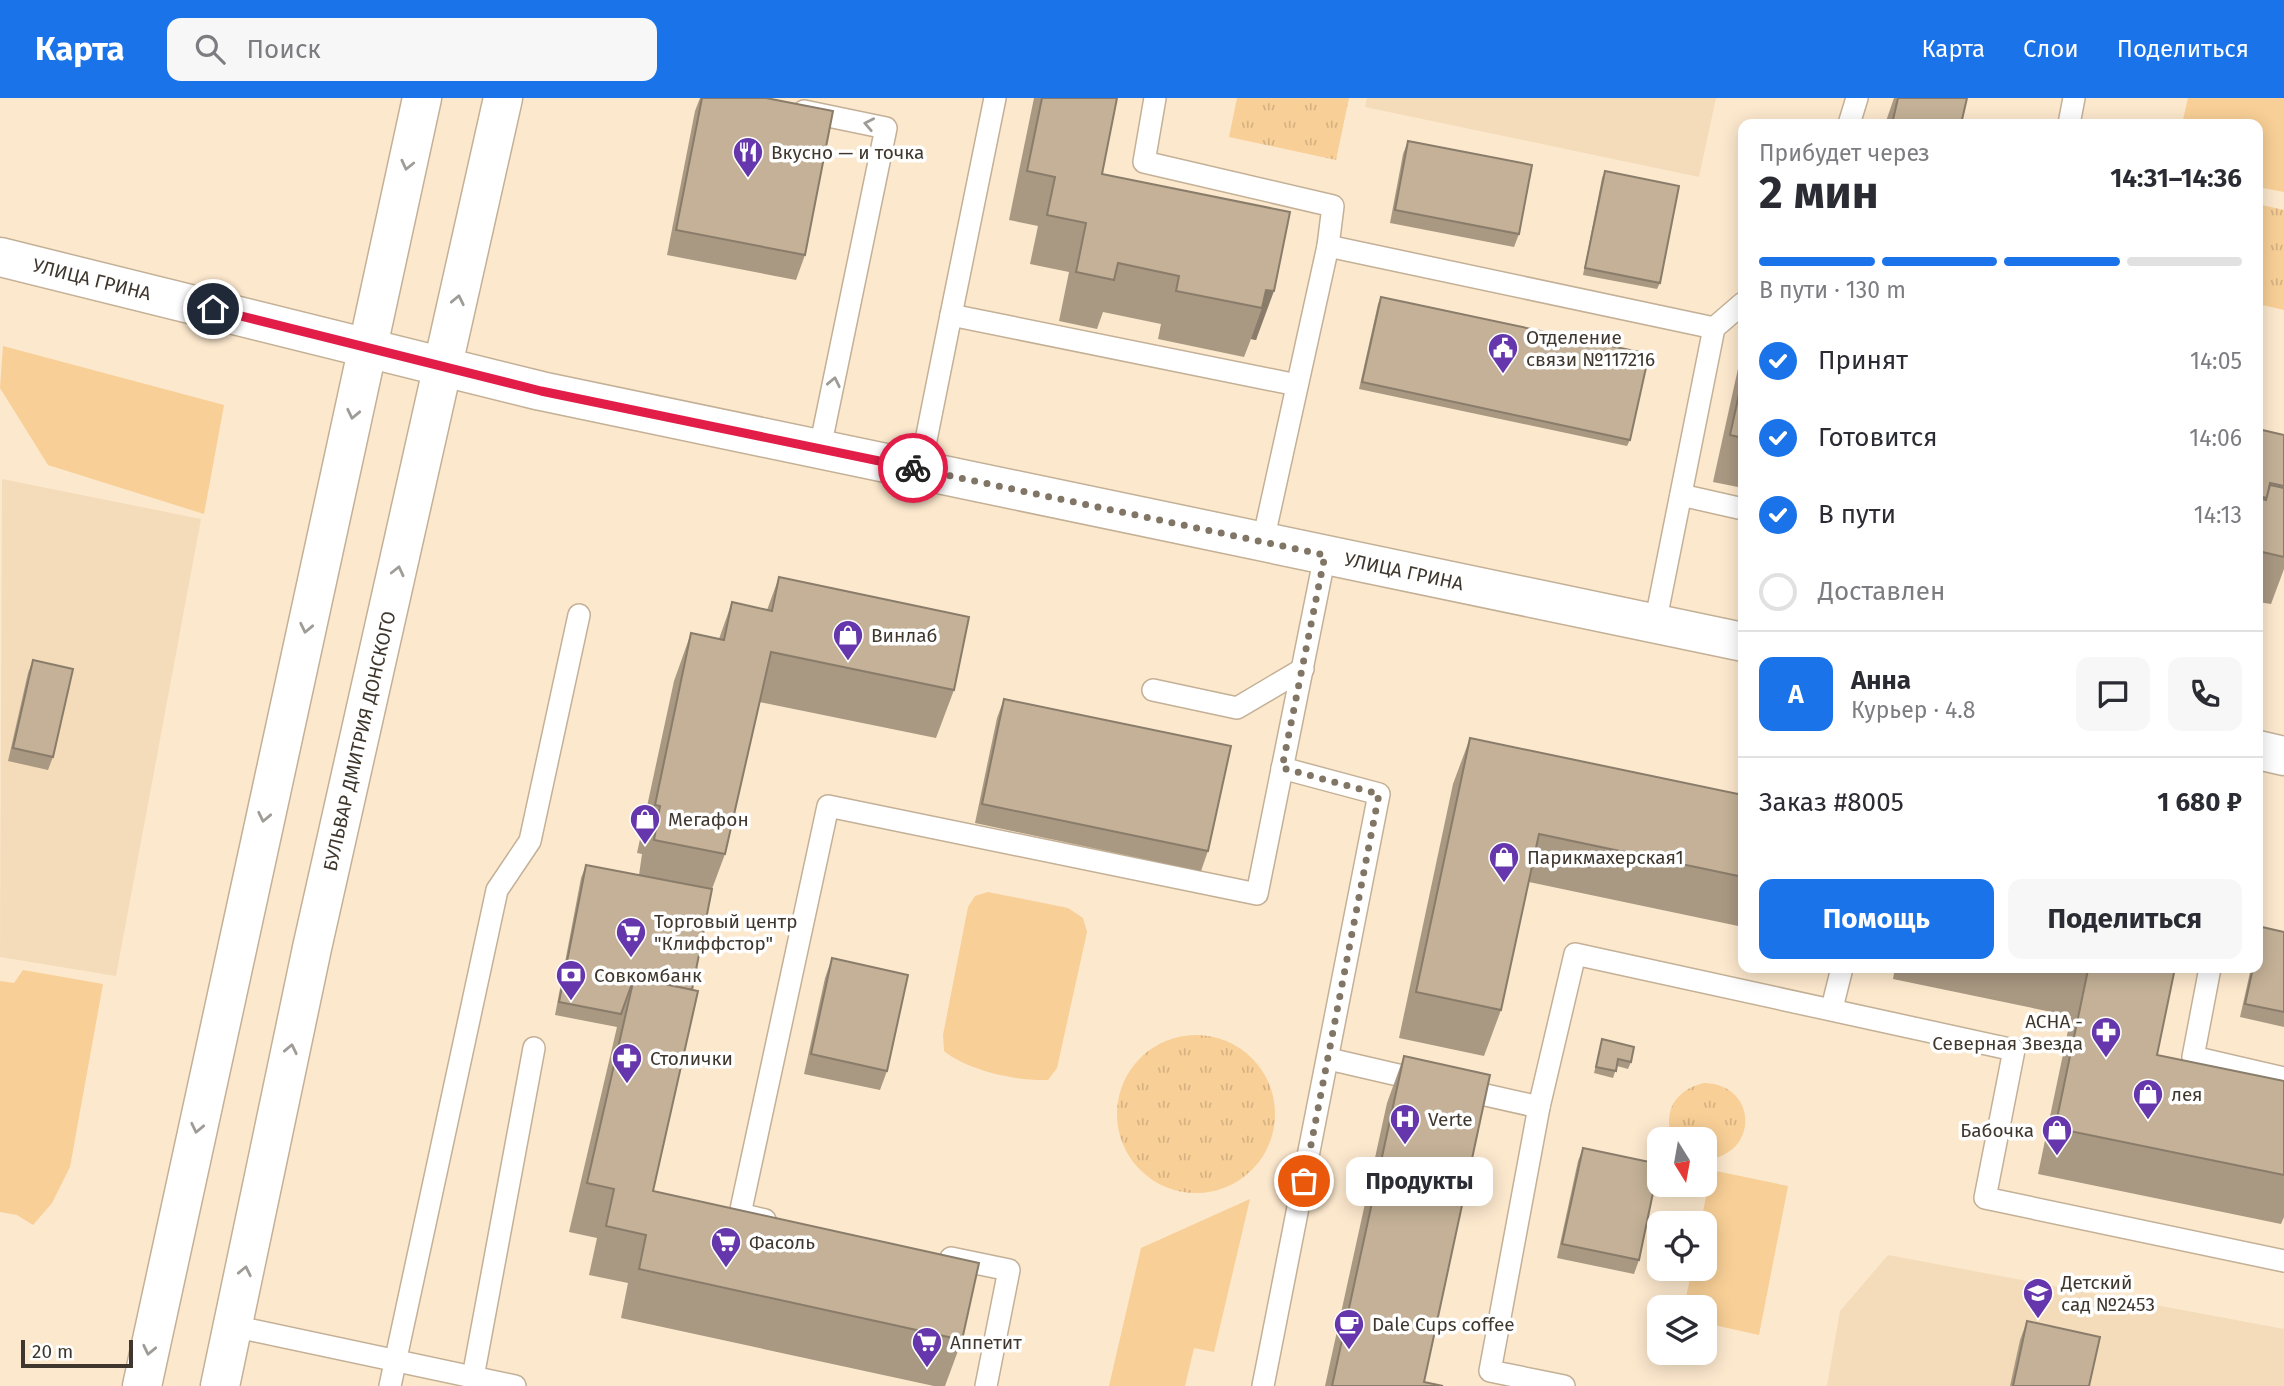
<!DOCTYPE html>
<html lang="ru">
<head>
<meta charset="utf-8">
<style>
  :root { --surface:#fff; --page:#f7f7f7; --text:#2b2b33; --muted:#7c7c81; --line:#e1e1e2; --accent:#1a73e8 }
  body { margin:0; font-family:"Fira Sans",sans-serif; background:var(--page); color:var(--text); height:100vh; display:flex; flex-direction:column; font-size:26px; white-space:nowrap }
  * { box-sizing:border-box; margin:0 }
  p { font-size:23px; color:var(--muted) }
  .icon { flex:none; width:38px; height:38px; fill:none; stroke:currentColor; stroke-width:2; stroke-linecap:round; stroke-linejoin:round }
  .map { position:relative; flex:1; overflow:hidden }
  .details { position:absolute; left:1738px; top:21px; width:525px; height:854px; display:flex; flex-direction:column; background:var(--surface); border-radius:14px; box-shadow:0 4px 18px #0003 }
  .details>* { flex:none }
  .needle { width:46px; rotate:169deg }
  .buttons { position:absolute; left:1647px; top:1029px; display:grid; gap:14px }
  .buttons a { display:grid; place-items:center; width:70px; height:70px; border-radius:14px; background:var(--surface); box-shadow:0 4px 18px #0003; font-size:35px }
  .scale { position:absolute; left:21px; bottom:18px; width:112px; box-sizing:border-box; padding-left:7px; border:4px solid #3f372d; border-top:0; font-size:19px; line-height:24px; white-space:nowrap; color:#3f372d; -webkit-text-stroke:5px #fff; paint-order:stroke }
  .pin { position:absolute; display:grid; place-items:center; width:60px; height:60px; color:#fff; margin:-30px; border:4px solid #fff; border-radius:50%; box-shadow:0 2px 7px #0007 }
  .courier { position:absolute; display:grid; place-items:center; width:70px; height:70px; margin:-35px; border:5px solid #e11d48; border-radius:50%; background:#fff; color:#222; box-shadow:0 2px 9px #0007 }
  .bubble { position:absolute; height:49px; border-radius:14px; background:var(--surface); box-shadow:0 4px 18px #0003; font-size:23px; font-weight:700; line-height:49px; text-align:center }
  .overview em { font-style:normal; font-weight:700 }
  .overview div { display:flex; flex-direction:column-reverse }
  .overview { display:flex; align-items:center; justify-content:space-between; height:119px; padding:0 21px }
  h1 { font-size:46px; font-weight:700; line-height:52px }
  .bar { display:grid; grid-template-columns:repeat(4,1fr); gap:10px 7px; align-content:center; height:84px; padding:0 21px }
  .bar i { height:9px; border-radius:5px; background:var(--line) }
  .bar .on { background:var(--accent) }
  .bar p { grid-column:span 4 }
  .line { display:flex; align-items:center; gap:18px; padding:0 21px; border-top:2px solid var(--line) }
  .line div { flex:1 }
  .round { display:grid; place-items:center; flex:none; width:74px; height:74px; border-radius:14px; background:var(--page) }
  ol { padding:0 21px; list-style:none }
  li { display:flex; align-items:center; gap:21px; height:77px }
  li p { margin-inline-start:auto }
  li .icon { padding:7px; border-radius:50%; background:var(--accent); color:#fff; stroke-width:4 }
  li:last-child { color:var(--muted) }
  li i { width:38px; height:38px; border:4px solid var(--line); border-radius:50% }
  .cta { display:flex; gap:14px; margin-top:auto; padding:14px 21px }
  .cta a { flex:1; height:80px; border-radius:14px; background:var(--accent); color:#fff; font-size:28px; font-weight:700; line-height:80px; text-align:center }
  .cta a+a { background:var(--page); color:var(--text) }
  header { display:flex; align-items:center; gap:42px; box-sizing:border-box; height:98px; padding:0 35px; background:var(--accent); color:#fff }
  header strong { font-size:33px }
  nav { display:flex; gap:38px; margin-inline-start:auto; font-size:24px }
  .search { width:490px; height:63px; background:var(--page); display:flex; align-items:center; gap:18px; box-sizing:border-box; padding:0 24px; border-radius:14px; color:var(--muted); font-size:26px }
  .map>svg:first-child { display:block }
</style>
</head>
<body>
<header>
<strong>Карта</strong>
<div class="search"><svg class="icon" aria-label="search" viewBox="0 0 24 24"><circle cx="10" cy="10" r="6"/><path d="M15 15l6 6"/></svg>Поиск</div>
<nav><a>Карта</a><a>Слои</a><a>Поделиться</a></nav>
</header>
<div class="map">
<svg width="2284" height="1288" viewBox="0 0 2284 1288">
  <defs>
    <pattern id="park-tufts" width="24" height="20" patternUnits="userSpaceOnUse" patternTransform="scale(1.75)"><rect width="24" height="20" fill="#f8cf96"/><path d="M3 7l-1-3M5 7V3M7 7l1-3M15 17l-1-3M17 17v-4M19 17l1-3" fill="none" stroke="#d6b282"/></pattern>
  </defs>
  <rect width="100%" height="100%" fill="#fce8cd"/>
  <!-- built -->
  <g fill="#f4dcba">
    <polygon points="1367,0 1716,0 1699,79 1365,9"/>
    <polygon points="2,381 201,421 116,878 0,859"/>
    <polygon points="1888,1157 2284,1231 2284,1288 1827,1288 1840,1213"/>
  </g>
  <!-- grass -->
  <g fill="#f8cf96">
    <polygon points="2188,0 2284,0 2284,94 2258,89 2258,26 2182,26"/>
    <polygon points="3,248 224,307 204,416 48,367 0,290"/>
    <path d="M 988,794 L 1068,810 L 1083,820 L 1087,834 L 1057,970 L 1048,982 C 1016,983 969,973 944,953 L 943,937 L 968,809 L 975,798 Z"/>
    <polygon points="23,872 103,886 70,1069 52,1105 33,1127 17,1117 0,1114 0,883 14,885"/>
    <polygon points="1711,1072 1788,1088 1759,1237 1705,1225 1704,1209 1684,1209 1692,1171 1704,1171 1704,1125 1701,1125"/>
    <polygon points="1250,1101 1214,1254 1194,1250 1185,1288 1109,1288 1141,1150"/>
  </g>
  <!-- park -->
  <g fill="url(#park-tufts)">
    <polygon points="1237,0 1349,0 1336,62 1229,39"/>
    <polygon points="2258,106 2284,112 2284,212 2258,206"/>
    <circle cx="1196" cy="1016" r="79"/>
    <path d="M 1704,985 C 1758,986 1760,1057 1705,1062 L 1704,1041 L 1672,1041 C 1663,1013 1675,992 1704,985 Z"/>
  </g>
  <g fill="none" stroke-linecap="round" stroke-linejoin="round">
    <!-- service casing -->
    <g stroke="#c3b096" stroke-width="24">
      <g id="service">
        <polyline points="1155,0 1144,64 1333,108 1328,148"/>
        <polyline points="804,13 886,30 820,350"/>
        <polyline points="1849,26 1857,0"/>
        <polyline points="2069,26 2074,0"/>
        <polyline points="951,217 995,0"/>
        <polyline points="920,372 951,217 1297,287"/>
        <polyline points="1681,397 1743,411"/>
        <polyline points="1263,443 1328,148 1714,230"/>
        <polyline points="1655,526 1714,230 1743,205"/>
        <polyline points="1153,592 1237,610 1303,571"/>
        <polyline points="2210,870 2193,959 2284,980"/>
        <polyline points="1832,910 1842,870"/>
        <polyline points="1329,961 1424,983"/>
        <polyline points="1459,991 1539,1009"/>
        <polyline points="765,1122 740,1116 828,708 1257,796 1325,457"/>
        <polyline points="951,1160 1009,1172 986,1288"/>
        <polyline points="233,1228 515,1288"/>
        <polyline points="473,1279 534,950"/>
        <polyline points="390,1288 497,792 530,743 579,517"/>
        <polyline points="1263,1288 1379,696 1282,670"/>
        <polyline points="1564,1288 1490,1273 1539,1009 1575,856 2014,952 1985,1100 2284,1163"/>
      </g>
    </g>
    <!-- tertiary casing -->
    <g stroke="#c3b096" stroke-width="41">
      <g id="tertiary">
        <polyline points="0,159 541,293 1743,544"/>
        <polyline points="2258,652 2284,658"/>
        <polyline points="142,1288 422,0"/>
        <polyline points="220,1288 312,850 503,0"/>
      </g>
    </g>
    <!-- service -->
    <use href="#service" stroke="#fff" stroke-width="21"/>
    <!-- tertiary -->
    <use href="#tertiary" stroke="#fff" stroke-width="38"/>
  </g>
  <!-- wall -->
  <g fill="#a99882">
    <polygon points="700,0 766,0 805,157 796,182 667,157 695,13"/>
    <polygon points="1034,0 1117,0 1102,76 1290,114 1256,242 1251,241 1244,259 1158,241 1161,226 1103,214 1097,231 1059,223 1069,174 1030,166 1038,128 1009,122"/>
    <polygon points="1894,0 1967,0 1961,26 1885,26"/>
    <polygon points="1408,43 1519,136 1514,149 1390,125 1403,56"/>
    <polygon points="1605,73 1660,185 1657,191 1583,177 1602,80"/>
    <polygon points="1381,199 1630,342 1627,348 1359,291 1378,206"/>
    <polygon points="1743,248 1743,390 1713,384"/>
    <polygon points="2258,331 2284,337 2284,471 2271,506 2258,504"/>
    <polygon points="779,479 954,592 936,640 759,604 725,756 712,791 653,1093 962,1242 945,1288 934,1288 621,1220 628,1185 589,1177 597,1140 569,1134 617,929 555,917 581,780 586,767 639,777 642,756 637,755 674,583 691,535 719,541 732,504 767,512"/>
    <polygon points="33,562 53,659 48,672 8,663 28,575"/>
    <polygon points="1004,601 1208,753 1201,773 975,725 997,620"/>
    <polygon points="1470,640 1743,697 1743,829 1529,784 1501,912 1484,958 1399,940 1453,686"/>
    <polygon points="2262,829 2284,834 2284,929 2240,919 2251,870 2258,870 2258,841"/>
    <polygon points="832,860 887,973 880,992 804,976 825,880"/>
    <polygon points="1895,870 2175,870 2157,957 2284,983 2284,1119 2281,1126 2038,1076 2071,918 1893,881"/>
    <polygon points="1602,941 1631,964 1628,971 1617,968 1613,980 1594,975"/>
    <polygon points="1404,958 1424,1284 1443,1288 1325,1288 1387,1005"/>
    <polygon points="1583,1050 1639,1162 1634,1176 1557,1160 1578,1063"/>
    <polygon points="2027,1223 2089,1288 2010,1288 2020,1242"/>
  </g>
  <!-- shaded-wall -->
  <polygon fill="#897c6a" points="1266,192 1274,193 1256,242 1251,241 1262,210"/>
  <!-- building -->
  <g fill="#c4b197" stroke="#897c6a" stroke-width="2">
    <polygon points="702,0 766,0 833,13 805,157 676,132"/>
    <polygon points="1042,0 1117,0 1102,76 1290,114 1274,193 1266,192 1262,210 1176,193 1179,178 1118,165 1114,182 1076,174 1086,125 1047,117 1055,79 1027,73"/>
    <polygon points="1898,0 1967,0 1961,26 1892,26"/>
    <polygon points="1408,43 1532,67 1519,136 1395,112"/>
    <polygon points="1605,73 1679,88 1660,185 1585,170"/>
    <polygon points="1381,199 1649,256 1630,342 1362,284"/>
    <polygon points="1743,278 1743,340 1730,337"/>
    <polygon points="2258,331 2284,337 2284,388 2270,385 2267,400 2258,398"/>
    <polygon points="2270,387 2284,390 2284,459 2258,453 2258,400 2266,402"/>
    <polygon points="779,479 969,519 954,592 771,554 725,756 654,742 660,708 655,707 691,535 724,542 732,504 772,513"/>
    <polygon points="33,562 73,571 53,659 13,650"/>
    <polygon points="1004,601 1231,648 1208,753 982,706"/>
    <polygon points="1470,640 1743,697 1743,779 1539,736 1501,912 1416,894"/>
    <polygon points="586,767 712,791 692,892 634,880 621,916 559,904"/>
    <polygon points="2262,829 2284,834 2284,914 2245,906 2253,870 2258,870 2258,849"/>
    <polygon points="832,860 908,877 887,973 811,956"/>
    <polygon points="2080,870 2175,870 2157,957 2284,983 2284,1077 2055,1030 2088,872"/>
    <polygon points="634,880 698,893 653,1093 979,1165 962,1242 639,1171 646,1137 606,1128 614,1091 587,1085"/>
    <polygon points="1602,941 1634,949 1631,964 1618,961 1616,973 1596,969"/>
    <polygon points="1404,958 1490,977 1424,1284 1443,1288 1332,1288"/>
    <polygon points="1583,1050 1659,1066 1639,1162 1562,1146"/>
    <polygon points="2027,1223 2100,1239 2089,1288 2013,1288"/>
  </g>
  <!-- one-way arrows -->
  <defs><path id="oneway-chevron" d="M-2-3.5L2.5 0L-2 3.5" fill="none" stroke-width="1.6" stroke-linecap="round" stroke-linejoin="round" transform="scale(1.75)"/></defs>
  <g stroke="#9f9b96">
    <use href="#oneway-chevron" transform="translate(869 26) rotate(-169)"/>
    <use href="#oneway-chevron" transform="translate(407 67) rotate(103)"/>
    <use href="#oneway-chevron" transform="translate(458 202) rotate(-78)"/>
    <use href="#oneway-chevron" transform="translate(834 284) rotate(-78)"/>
    <use href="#oneway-chevron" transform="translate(353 316) rotate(102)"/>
    <use href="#oneway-chevron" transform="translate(398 473) rotate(-77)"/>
    <use href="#oneway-chevron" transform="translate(306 530) rotate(102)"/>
    <use href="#oneway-chevron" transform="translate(264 719) rotate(102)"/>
    <use href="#oneway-chevron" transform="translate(291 951) rotate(-78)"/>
    <use href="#oneway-chevron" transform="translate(197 1030) rotate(102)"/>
    <use href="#oneway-chevron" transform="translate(245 1173) rotate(-78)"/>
    <use href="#oneway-chevron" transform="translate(149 1252) rotate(102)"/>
  </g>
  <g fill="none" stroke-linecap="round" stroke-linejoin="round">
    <!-- done -->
    <polyline stroke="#817565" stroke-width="7" stroke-dasharray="0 12.6" points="913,370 1325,457 1282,670 1379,696 1304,1083"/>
    <!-- route -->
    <polyline stroke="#e11d48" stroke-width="9" points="213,211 541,293 913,370"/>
  </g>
  <!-- icons -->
  <defs>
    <g id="restaurant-pin" transform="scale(1.575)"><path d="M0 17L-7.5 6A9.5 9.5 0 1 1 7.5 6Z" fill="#6636ad" stroke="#fff"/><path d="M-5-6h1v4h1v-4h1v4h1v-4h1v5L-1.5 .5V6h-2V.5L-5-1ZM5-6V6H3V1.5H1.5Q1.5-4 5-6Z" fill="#fff"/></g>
    <g id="civic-pin" transform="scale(1.575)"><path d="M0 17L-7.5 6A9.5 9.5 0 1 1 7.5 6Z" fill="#6636ad" stroke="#fff"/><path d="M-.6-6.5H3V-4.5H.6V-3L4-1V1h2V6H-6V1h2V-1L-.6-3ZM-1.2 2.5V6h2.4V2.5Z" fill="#fff"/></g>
    <g id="shop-pin" transform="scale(1.575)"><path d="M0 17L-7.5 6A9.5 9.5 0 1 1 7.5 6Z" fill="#6636ad" stroke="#fff"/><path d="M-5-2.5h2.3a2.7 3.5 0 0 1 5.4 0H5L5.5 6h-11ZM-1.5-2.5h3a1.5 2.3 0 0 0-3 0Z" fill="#fff"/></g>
    <g id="supermarket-pin" transform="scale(1.575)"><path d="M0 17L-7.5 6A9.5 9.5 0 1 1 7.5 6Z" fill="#6636ad" stroke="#fff"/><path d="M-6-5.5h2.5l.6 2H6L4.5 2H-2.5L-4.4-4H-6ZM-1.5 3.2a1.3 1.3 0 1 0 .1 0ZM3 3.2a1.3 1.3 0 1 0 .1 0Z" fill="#fff"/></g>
    <g id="bank-pin" transform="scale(1.575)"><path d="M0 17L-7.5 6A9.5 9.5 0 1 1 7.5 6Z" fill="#6636ad" stroke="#fff"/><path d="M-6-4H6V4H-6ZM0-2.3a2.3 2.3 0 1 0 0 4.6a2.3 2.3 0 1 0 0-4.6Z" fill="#fff"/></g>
    <g id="pharmacy-pin" transform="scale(1.575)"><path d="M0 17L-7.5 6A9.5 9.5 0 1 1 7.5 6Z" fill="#6636ad" stroke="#fff"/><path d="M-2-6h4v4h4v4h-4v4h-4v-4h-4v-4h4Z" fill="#fff"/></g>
    <g id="hospital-pin" transform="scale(1.575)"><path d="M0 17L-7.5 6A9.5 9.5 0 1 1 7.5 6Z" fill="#6636ad" stroke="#fff"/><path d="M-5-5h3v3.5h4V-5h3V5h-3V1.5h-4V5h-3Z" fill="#fff"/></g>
    <g id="school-pin" transform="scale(1.575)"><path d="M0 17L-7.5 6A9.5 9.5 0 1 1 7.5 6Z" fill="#6636ad" stroke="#fff"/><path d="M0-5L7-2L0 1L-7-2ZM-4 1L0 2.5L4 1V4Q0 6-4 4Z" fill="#fff"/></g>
    <g id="cafe-pin" transform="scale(1.575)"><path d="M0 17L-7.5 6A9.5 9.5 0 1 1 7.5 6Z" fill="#6636ad" stroke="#fff"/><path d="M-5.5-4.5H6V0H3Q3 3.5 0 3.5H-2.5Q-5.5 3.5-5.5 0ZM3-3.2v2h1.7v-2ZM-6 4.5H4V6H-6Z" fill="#fff"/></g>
  </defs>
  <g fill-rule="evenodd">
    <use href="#restaurant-pin" x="748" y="54"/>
    <use href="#civic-pin" x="1503" y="250"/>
    <use href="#shop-pin" x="848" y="537"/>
    <use href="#shop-pin" x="645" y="721"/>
    <use href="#shop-pin" x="1504" y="759"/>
    <use href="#supermarket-pin" x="631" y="834"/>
    <use href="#bank-pin" x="571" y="877"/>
    <use href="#pharmacy-pin" x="2106" y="934"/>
    <use href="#pharmacy-pin" x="627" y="960"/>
    <use href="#shop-pin" x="2148" y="996"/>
    <use href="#hospital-pin" x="1405" y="1021"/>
    <use href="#shop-pin" x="2057" y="1032"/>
    <use href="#supermarket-pin" x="726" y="1144"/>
    <use href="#school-pin" x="2038" y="1195"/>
    <use href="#cafe-pin" x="1349" y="1226"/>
    <use href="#supermarket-pin" x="927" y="1244"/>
  </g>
  <g text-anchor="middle" stroke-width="7" stroke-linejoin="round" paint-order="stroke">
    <!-- poi labels -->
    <g font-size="19" fill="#3f372d" stroke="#fff" text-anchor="start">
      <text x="771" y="61">Вкусно — и точка</text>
      <text x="1526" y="246">Отделение<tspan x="1526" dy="22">связи №117216</tspan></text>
      <text x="871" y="544">Винлаб</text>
      <text x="668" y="728">Мегафон</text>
      <text x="1527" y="766">Парикмахерская1</text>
      <text x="654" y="830">Торговый центр<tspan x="654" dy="22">"Клиффстор"</tspan></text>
      <text x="594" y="884">Совкомбанк</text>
      <text x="2083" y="930" text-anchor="end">АСНА -<tspan x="2083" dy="22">Северная Звезда</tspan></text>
      <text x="650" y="967">Столички</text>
      <text x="2171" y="1003">лея</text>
      <text x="1428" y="1028">Verte</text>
      <text x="2034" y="1039" text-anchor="end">Бабочка</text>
      <text x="749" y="1151">Фасоль</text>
      <text x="2061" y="1191">Детский<tspan x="2061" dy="22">сад №2453</tspan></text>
      <text x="1372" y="1233">Dale Cups coffee</text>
      <text x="950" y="1251">Аппетит</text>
    </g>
    <!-- street labels -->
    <g font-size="19" fill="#3f372d" stroke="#fff">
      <text transform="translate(92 181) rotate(14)" y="7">УЛИЦА ГРИНА</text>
      <text transform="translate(1404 473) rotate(12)" y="7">УЛИЦА ГРИНА</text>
      <text transform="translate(359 643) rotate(-77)" y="7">БУЛЬВАР ДМИТРИЯ ДОНСКОГО</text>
    </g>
  </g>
</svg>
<div class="buttons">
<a><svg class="needle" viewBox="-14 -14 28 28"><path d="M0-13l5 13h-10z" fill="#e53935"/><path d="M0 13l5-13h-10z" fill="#7c7c81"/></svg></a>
<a><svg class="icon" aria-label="locate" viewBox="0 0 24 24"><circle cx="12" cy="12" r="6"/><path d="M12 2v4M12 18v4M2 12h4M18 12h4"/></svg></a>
<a><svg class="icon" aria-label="layers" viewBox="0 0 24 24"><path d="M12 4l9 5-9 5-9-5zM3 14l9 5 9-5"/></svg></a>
</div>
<div class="scale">20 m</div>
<div class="pin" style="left:1304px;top:1083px;background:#ea580c"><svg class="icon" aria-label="bag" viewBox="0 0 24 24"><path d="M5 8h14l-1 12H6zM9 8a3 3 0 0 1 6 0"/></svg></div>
<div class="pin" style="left:213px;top:211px;background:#1f2937"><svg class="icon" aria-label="home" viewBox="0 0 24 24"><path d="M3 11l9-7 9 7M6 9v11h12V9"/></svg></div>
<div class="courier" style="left:913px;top:370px"><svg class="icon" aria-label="bike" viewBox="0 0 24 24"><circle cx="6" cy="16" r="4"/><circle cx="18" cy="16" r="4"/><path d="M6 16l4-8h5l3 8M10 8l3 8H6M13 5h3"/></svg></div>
<div class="bubble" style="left:1346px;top:1059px;width:147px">Продукты</div>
<section class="details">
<div class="overview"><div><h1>2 мин</h1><p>Прибудет через</p></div><em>14:31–14:36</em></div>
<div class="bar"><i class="on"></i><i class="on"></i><i class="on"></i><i></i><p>В пути · 130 m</p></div>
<ol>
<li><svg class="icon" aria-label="check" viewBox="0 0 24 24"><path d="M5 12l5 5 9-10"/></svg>Принят<p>14:05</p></li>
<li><svg class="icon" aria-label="check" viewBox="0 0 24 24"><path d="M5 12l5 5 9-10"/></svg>Готовится<p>14:06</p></li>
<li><svg class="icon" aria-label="check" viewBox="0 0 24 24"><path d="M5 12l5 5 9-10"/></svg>В пути<p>14:13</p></li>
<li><i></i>Доставлен</li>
</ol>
<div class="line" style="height:126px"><b class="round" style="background:var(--accent);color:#fff">А</b><div><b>Анна</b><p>Курьер · 4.8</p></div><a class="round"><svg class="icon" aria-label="chat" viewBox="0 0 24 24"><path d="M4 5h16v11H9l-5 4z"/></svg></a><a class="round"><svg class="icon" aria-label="phone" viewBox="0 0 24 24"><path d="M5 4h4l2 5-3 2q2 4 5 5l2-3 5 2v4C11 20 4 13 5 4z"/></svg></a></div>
<div class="line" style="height:91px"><div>Заказ #8005</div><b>1 680 ₽</b></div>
<div class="cta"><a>Помощь</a><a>Поделиться</a></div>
</section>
</div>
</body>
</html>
